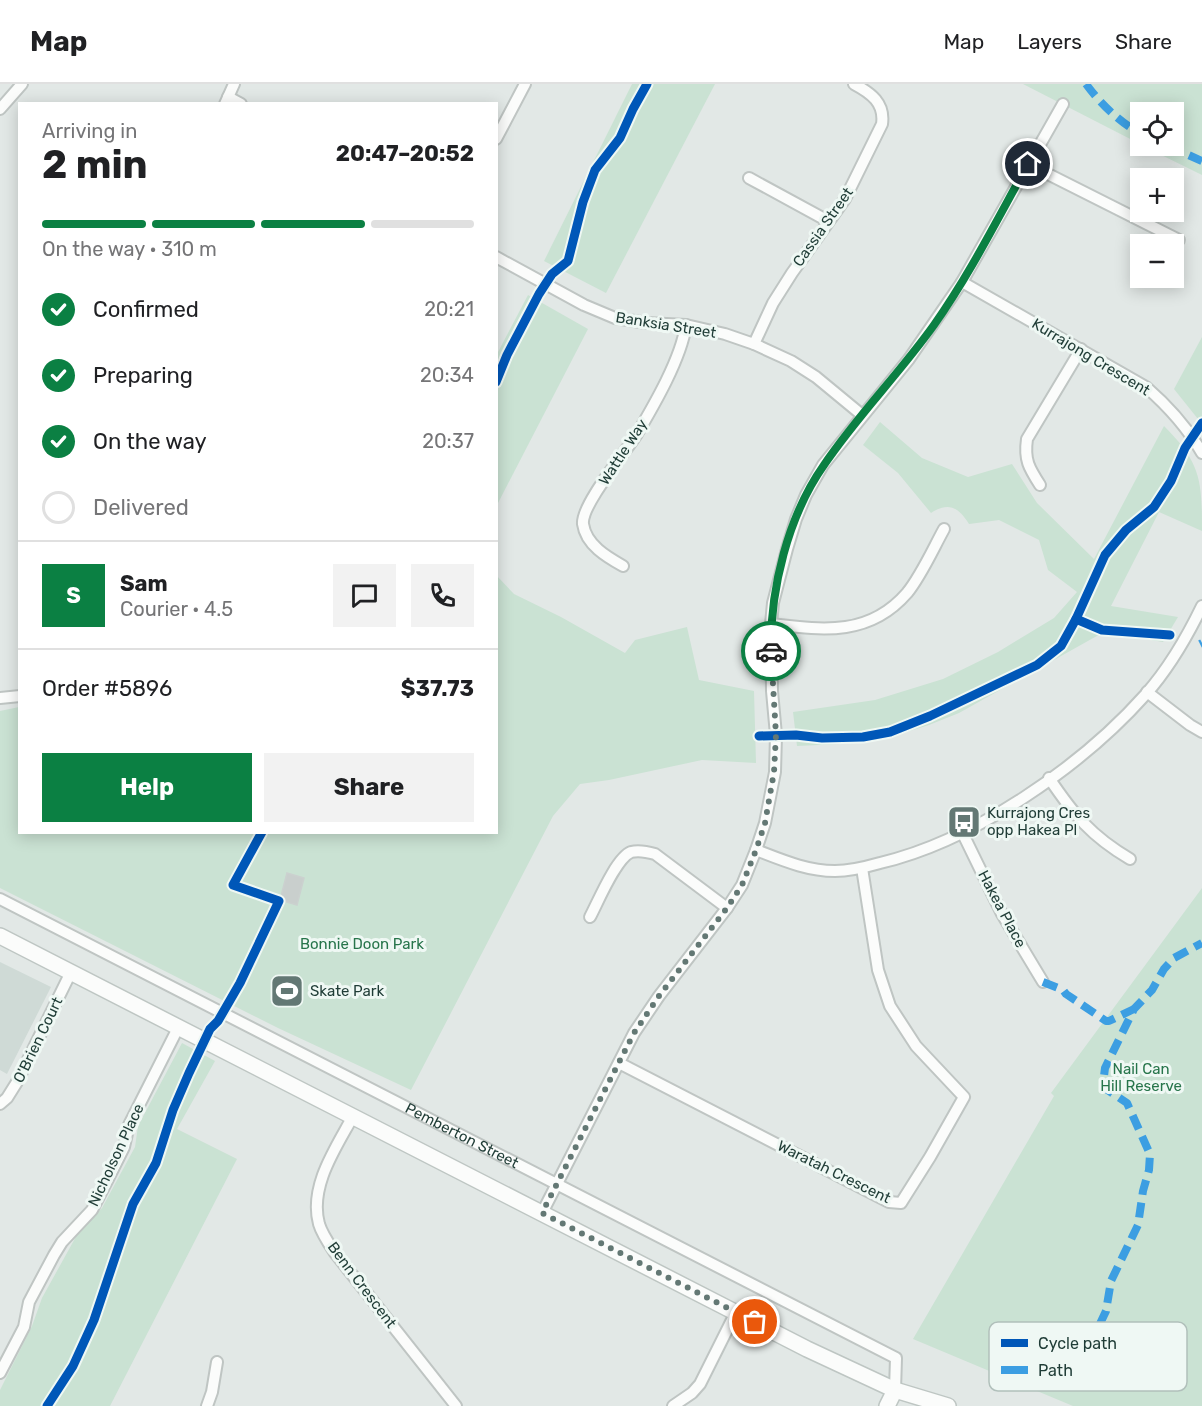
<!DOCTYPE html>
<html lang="en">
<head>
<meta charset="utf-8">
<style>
  :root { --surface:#fff; --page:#f2f2f2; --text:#202124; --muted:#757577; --line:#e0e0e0; --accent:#0b8043 }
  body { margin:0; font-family:Rubik,sans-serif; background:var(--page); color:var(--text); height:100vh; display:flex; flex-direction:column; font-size:22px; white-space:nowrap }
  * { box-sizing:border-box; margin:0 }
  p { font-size:20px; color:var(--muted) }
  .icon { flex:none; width:33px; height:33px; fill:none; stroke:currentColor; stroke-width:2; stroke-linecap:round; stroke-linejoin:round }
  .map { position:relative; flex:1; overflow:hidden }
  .panel { position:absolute; left:18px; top:18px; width:480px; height:732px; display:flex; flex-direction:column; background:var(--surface); border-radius:0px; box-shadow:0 3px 15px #0003 }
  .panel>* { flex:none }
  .fabs { position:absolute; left:1130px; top:18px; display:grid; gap:12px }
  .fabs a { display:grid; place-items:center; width:54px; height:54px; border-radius:0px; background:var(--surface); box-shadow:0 3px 15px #0003; font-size:30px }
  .pin { position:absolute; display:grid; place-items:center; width:51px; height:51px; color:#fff; margin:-26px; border:3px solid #fff; border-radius:50%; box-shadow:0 2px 6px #0007 }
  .courier { position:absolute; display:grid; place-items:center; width:60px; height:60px; margin:-30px; border:4px solid #0b8043; border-radius:50%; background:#fff; color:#222; box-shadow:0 2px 8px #0007 }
  .overview em { font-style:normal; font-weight:700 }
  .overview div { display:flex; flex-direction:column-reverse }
  .overview { display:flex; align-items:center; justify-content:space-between; height:102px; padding:0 24px }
  h1 { font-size:39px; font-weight:700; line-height:45px }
  .bar { display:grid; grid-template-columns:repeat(4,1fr); gap:9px 6px; align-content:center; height:72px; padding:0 24px }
  .bar i { height:8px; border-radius:4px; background:var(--line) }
  .bar .current { background:var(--accent) }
  .bar p { grid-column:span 4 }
  .line { display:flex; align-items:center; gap:15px; padding:0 24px; border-top:2px solid var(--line) }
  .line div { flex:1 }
  .round { display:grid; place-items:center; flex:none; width:63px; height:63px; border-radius:0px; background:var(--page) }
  ol { padding:0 24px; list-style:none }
  li { display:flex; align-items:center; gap:18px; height:66px }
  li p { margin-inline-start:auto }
  li .icon { padding:6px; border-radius:50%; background:var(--accent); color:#fff; stroke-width:4 }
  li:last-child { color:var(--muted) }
  li i { width:33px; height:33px; border:3px solid var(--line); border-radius:50% }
  .button { display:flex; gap:12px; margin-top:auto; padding:12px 24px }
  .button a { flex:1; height:69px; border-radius:0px; background:var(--accent); color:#fff; font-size:24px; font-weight:700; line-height:69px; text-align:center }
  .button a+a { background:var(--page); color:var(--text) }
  header { display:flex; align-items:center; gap:36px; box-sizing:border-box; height:84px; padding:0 30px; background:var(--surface); border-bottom:2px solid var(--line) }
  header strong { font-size:28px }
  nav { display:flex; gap:33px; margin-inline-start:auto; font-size:21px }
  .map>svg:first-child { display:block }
</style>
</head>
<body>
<header>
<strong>Map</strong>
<nav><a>Map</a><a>Layers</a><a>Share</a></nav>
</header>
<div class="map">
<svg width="1202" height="1322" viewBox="0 0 1202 1322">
  <rect width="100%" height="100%" fill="#e2e8e6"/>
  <!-- built -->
  <polygon fill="#cfdad6" points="0,878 51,903 7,990 0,986"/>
  <!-- green -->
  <g fill="#cae2d3">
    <polygon points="632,0 715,0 606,209 544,177"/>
    <polygon points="1023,0 1202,0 1202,91 1143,62 1173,62 1173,28 1140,28 1140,60"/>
    <polygon points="528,211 588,245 497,421 497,270"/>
    <polygon points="1202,253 1202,340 1174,305"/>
    <path d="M 880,338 L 922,374 L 968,393 L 1012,380 L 1037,419 L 1094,475 L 1164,342 C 1201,379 1202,396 1202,447 L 1159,428 L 1111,522 L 1178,533 L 1163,558 L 1104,548 L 959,629 L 929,641 L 900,650 L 840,660 L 797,662 L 793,628 L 875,616 L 943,595 L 998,568 L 1054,534 L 1077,508 L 1048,486 L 1039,456 L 999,436 L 969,440 C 959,424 949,417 931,429 L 898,389 L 863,361 Z"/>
    <polygon points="497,492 514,510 561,533 625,569 635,556 687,543 699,596 754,607 756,679 702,676 609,696 580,700 553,732 411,1006 278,944 0,804 0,627 19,623 20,748 496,748"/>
    <polygon points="1202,804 1202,1322 1073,1322 913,1255 1054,1012 1051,1009"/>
    <polygon points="182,959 215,977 177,1045 237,1075 110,1322 0,1322 0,1306 32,1242 42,1214 78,1149 102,1124 135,1063 138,1042"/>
  </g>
  <!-- building -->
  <polygon fill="#c9cfcd" stroke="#cbd1cf" stroke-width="1.5" points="287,789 304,794 297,821 280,816"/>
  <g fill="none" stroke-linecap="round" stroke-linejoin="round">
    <!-- street casing -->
    <g stroke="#bfc5c3" stroke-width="14">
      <g id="street">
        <polyline points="228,13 241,20"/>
        <polyline points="225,20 234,0"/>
        <polyline points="0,25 22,0"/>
        <polyline points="496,55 525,0"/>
        <polyline points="1028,80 1179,156"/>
        <polyline points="749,94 828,137"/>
        <polyline points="496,173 584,221 615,234 647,239 686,241 725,250 754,260 791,277 816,293 862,331"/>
        <path d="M 962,198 L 1146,303 C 1169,323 1187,343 1202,369"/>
        <path d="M 754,260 L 773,219 L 792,189 L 845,115 L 882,40 C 885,19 871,9 854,0"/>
        <path d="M 1040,401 C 1029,384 1024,376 1027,355 L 1081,265"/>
        <path d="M 623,482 C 607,473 586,461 583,440 C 581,421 625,369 637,350 C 654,321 681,275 686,241"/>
        <path d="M 771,540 C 822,546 869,553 907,509 C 921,492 933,465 944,445"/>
        <polyline points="1147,608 1190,641 1202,648"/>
        <polyline points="0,614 20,612"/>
        <path d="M 1049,694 C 1074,731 1091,752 1130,775"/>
        <polyline points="963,750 1002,830 1043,898"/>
        <path d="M 756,766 C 782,776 807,787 835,787 C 850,787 866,783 880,779 C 974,757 1082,682 1146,610 C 1169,584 1187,553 1202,522"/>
        <path id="s1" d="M 0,815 L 896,1274 L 895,1306"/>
        <path d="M 590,833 C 598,818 616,774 631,768 C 639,766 648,768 655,770 L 727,824"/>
        <polyline points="619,979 889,1118 901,1119 930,1073 964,1013 916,962 890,922 878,886 862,784"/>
        <polyline points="0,1020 7,1014 17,998 71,888"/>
        <path d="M 352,1034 C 335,1065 309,1103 319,1140 C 322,1150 329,1160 335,1169 L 456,1322"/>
        <polyline points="542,1129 634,949 659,912 727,824 742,801 756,766 765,739 775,688 776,651 772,607 771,540 773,519 787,465 796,435 806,411 823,381 909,275 962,198 1063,20"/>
        <polyline points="0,1289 24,1243 29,1218 54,1171 62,1158 92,1126 108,1095 124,1063 129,1041 178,944"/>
        <polyline points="207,1322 212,1308 217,1278"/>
        <polyline points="673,1322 692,1309 700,1300 736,1228"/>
      </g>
    </g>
    <!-- secondary casing -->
    <g stroke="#bec6c3" stroke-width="18">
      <g id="secondary">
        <polyline points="0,852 807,1265 895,1306 948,1322"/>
        <polyline points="887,1322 895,1306"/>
      </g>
    </g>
    <!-- street -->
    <use href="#street" stroke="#fbfcfb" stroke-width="10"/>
    <!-- secondary -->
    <use href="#secondary" stroke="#fbfcfb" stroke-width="15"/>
    <!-- quiet -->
    <g stroke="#3c9ee2" stroke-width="8" stroke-dasharray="15 8" stroke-linecap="butt">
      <path d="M 1086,0 C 1099,18 1120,39 1140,49"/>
      <polyline points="1168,62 1202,77"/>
      <polyline points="1200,560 1202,559"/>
      <polyline points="1043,898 1063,906 1066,910 1106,937 1109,937 1134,925"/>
      <polyline points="1060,1296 1068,1278 1098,1244 1106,1227 1111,1197 1138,1141 1143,1107 1149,1086 1150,1070 1127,1019 1106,1005 1103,1000 1105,984 1134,925 1152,906 1164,885 1174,874 1202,859"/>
    </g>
    <!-- cycleway casing -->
    <g stroke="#eff8f4" stroke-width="13">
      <g id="cycleway">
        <polyline points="496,298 507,271 539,210 552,190 568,177 583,118 595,86 620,54 633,25 647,0"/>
        <polyline points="1076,535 1102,546 1170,551"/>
        <polyline points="759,652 796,651 822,654 863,653 890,648 930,632 1037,581 1061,562 1076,535 1105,471 1126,446 1154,423 1171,397 1185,364 1202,339"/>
        <polyline points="47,1322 73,1282 94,1236 133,1120 156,1079 173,1026 189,989 210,945 218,937 240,899 279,817 233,801 262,748"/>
      </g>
    </g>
    <!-- cycleway -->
    <use href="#cycleway" stroke="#0057b8" stroke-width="9"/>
  </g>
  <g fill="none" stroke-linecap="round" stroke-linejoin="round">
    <!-- done -->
    <polyline stroke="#637874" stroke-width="6" stroke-dasharray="0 10.8" points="755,1238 542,1129 634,949 659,912 727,824 742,801 756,766 765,739 774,688 776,651 771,567"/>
    <!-- route -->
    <path stroke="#0b8043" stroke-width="8" d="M 771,567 C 770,505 788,432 824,381 C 857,332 899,290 934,241 C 970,190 998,134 1028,80"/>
  </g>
  <!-- icons -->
  <defs>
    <g id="bus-square" transform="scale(1.725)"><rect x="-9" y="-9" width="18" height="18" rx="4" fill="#637874" stroke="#eff8f4"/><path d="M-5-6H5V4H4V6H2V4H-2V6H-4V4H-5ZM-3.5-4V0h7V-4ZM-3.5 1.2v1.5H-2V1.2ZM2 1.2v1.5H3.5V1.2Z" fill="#fff"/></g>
    <g id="stadium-square" transform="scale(1.725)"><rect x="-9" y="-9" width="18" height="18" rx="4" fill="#637874" stroke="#eff8f4"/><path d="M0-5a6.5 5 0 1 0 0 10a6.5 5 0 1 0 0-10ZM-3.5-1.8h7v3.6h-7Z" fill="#fff"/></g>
  </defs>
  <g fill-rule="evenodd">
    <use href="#bus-square" x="964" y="738"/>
    <use href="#stadium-square" x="287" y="907"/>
  </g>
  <g text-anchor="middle" stroke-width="6" stroke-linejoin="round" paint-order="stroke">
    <!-- street labels -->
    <g font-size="15" fill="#1f3c36" stroke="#eff8f4">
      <text transform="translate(823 143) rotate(-55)" y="5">Cassia Street</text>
      <text transform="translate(666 241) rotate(9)" y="5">Banksia Street</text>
      <text transform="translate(1091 273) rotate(31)" y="5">Kurrajong Crescent</text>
      <text transform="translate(623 368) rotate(-57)" y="5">Wattle Way</text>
      <text transform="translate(1002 825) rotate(62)" y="5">Hakea Place</text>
      <text transform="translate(38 956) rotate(-64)" y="5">O'Brien Court</text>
      <text dy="5" stroke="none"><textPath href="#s1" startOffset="519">Pemberton Street</textPath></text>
      <text transform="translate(116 1071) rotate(-65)" y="5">Nicholson Place</text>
      <text transform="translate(834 1088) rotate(26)" y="5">Waratah Crescent</text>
      <text transform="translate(362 1201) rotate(53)" y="5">Benn Crescent</text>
    </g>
    <!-- poi labels -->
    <g font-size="15" fill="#1f3c36" stroke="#eff8f4" text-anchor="start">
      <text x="987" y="734">Kurrajong Cres<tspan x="987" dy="17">opp Hakea Pl</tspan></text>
      <text x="310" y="912">Skate Park</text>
    </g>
    <!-- park labels -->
    <g font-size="15" fill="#27754b" stroke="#eff8f4">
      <text x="362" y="865">Bonnie Doon Park</text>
      <text x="1141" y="990">Nail Can<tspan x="1141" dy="17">Hill Reserve</tspan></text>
    </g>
  </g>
  <!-- legend -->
  <rect x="989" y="1238" width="198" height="69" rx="9" fill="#eff8f4" stroke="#b1c0bb" stroke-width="1.5"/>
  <rect x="1001" y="1255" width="27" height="8" fill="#0057b8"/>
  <rect x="1001" y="1282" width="27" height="8" fill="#3c9ee2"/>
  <g font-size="16" fill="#1f3c36">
    <text x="1038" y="1265">Cycle path</text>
    <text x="1038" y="1292">Path</text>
  </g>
</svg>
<div class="fabs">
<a><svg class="icon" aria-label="locate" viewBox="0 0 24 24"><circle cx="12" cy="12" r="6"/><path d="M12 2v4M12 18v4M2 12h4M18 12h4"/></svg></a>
<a>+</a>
<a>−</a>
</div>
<div class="pin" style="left:755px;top:1238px;background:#ea580c"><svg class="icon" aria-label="bag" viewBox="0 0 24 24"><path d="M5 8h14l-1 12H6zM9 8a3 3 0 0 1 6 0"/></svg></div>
<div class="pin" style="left:1028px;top:80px;background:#1f2937"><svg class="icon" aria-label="home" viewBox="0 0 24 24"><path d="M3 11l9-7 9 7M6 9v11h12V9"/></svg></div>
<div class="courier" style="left:771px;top:567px"><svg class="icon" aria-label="car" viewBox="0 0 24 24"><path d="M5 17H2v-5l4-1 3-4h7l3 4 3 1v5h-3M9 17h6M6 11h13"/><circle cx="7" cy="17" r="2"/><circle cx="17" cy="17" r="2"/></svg></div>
<section class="panel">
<div class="overview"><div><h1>2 min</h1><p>Arriving in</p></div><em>20:47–20:52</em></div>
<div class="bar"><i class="current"></i><i class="current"></i><i class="current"></i><i></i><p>On the way · 310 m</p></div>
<ol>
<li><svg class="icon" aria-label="check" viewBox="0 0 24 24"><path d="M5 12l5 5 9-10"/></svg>Confirmed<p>20:21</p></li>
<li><svg class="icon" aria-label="check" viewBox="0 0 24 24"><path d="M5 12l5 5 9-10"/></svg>Preparing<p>20:34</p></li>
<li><svg class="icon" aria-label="check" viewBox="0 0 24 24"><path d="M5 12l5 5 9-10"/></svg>On the way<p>20:37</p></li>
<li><i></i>Delivered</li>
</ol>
<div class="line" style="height:108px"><b class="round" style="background:var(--accent);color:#fff">S</b><div><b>Sam</b><p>Courier · 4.5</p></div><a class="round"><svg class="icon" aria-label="chat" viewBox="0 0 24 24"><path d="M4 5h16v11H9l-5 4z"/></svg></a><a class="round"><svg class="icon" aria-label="phone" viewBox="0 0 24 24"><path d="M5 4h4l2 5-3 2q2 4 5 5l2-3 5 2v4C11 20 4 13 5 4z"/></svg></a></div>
<div class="line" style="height:78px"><div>Order #5896</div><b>$37.73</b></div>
<div class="button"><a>Help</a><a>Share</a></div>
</section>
</div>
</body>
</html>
